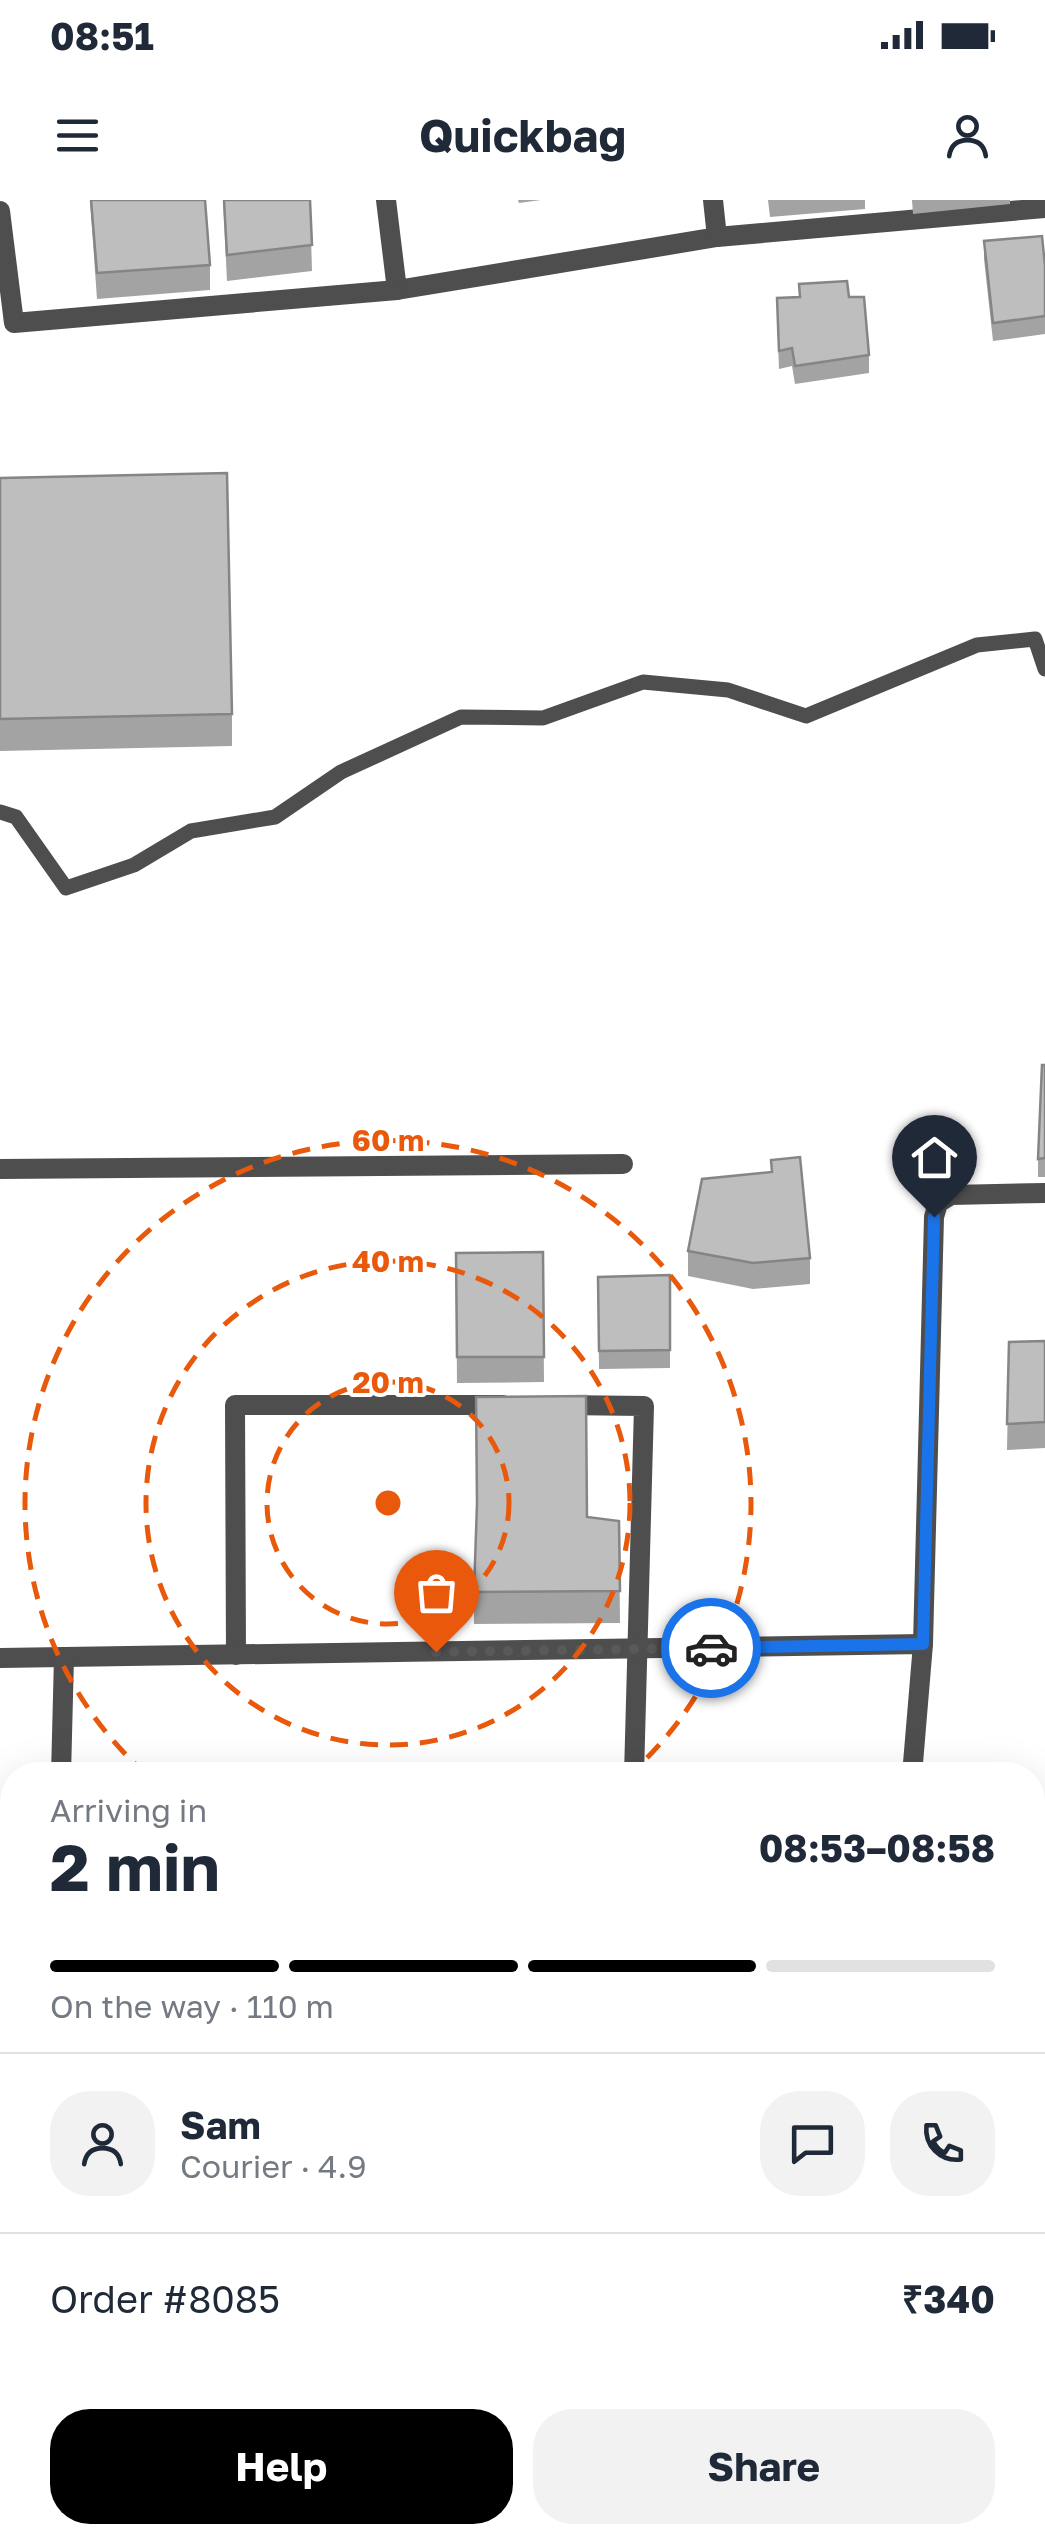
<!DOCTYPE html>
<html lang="en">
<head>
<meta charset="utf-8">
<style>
  :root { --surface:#fff; --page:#f2f2f3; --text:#1f2937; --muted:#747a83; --line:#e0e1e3; --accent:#000 }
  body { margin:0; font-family:"Golos Text",sans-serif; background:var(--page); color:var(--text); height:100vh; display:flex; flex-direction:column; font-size:38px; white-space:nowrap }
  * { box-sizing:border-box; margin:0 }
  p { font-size:32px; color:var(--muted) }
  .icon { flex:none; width:55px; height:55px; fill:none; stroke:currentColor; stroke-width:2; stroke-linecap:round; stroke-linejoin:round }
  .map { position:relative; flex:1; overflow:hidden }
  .panel { position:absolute; left:0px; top:1562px; width:1045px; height:782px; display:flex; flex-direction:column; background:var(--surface); border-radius:40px 40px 0 0; box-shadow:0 10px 40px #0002 }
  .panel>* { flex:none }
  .pin { position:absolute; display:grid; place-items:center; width:85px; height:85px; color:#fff; margin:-102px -42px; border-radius:50% 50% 50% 0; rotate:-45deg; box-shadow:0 0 10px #0007 }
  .pin .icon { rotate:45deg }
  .courier { position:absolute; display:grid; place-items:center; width:100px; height:100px; margin:-50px; border:8px solid #1a73e8; border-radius:50%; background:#fff; color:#222; box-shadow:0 2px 12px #0007 }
  .summary em { font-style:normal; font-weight:700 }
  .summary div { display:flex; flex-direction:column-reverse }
  .summary { display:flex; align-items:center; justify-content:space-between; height:170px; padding:0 50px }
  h1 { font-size:65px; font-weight:700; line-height:75px }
  .bar { display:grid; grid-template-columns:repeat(4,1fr); gap:15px 10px; align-content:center; height:120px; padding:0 50px }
  .bar i { height:12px; border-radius:8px; background:var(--line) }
  .bar .selected { background:var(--accent) }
  .bar p { grid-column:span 4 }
  .line { display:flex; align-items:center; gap:25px; padding:0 50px; border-top:2px solid var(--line) }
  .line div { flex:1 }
  .round { display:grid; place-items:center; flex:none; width:105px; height:105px; border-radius:40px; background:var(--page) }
  .primary-button { display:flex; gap:20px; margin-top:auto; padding:20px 50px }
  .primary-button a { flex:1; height:115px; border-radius:40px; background:var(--accent); color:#fff; font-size:40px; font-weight:700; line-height:115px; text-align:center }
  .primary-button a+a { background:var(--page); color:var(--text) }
  .status { display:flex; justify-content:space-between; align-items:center; height:70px; padding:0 50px; background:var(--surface); direction:ltr }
  .status svg { height:28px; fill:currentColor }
  header { display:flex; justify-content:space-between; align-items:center; height:130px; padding:0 50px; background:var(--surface); font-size:45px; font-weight:700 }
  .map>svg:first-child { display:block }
</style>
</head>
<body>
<div class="status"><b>08:51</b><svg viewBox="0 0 49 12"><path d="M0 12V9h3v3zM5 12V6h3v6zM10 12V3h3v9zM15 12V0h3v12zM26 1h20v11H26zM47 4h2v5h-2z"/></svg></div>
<header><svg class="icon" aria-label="menu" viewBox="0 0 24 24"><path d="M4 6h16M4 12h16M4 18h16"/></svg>Quickbag<svg class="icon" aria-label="person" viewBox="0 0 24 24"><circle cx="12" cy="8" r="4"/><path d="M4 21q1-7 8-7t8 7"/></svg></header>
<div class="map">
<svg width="1045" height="2343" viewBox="0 0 1045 2343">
  <rect width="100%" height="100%" fill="#fff"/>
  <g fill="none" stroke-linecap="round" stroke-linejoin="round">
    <!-- primary casing -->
    <g stroke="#dbdbdb" stroke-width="30">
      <g id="primary">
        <polyline points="1032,1789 1045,1774"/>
        <polyline points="1032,1906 1045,1892"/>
        <polyline points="656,2343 661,2332"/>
        <polyline points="750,2343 755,2332"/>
      </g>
    </g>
    <!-- lane -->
    <polyline stroke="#4e4e4e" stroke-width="15" points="0,612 16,617 66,688 134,665 191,631 275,617 341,572 461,517 543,518 643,482 728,490 806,516 977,445 1035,439 1045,469"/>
    <!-- street -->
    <g stroke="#4e4e4e" stroke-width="20">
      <polyline points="386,0 397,90 717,37 1045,8"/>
      <polyline points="713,0 717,37"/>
      <polyline points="0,11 14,123 397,90"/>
      <polyline points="0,969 623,964"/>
      <polyline points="562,1205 644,1206 634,1575"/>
      <polyline points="923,1444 934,1017 938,1003 951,995 1045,993"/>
      <polyline points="236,1455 235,1205 503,1205"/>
      <polyline points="0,1458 923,1444 912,1575"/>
      <polyline points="61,1575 64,1457"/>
      <polyline points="0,1922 12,1923"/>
      <polyline points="1032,2103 1045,2103"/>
      <polyline points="0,2177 12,2177"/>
    </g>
    <!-- primary -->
    <use href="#primary" stroke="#000" stroke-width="25"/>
  </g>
  <!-- wall -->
  <g fill="#a3a3a3">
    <polygon points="90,0 205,0 210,65 210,90 97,99"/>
    <polygon points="223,0 310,0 312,71 227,81"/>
    <polygon points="518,0 541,0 519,3"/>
    <polygon points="768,0 865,0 865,9 770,17"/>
    <polygon points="912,0 1010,0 1010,4 913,14"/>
    <polygon points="984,41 1045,66 1045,134 993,141 984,59"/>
    <polygon points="799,84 849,97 869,155 869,173 795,184 792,166 779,169 777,116 799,97"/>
    <polygon points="0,278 232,514 232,546 0,551"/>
    <polygon points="1045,865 1045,977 1038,977 1038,959"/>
    <polygon points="771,960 810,1058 810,1084 753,1089 688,1076 688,1051 771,973"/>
    <polygon points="543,1052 544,1182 457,1183 456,1053"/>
    <polygon points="670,1075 670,1168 599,1169 598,1077"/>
    <polygon points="1045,1141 1045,1248 1007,1250 1009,1142"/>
    <polygon points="587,1317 619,1321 620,1423 474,1424 474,1392"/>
    <polygon points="1032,1956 1045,1956 1045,2078 1032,2079"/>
    <polygon points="12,2172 12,2280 8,2280 6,2173"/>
  </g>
  <!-- building -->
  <g fill="#bebebe" stroke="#858585" stroke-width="2.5">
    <polygon points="91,0 205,0 210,65 97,73"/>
    <polygon points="224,0 310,0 312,45 227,55"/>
    <polygon points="1042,36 1045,66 1045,116 993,123 984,41"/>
    <polygon points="847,81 849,97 864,97 869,155 795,166 792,148 779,151 777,98 800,97 799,84"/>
    <polygon points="227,273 232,514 0,519 0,278"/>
    <polygon points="1042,865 1045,865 1045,958 1038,959"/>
    <polygon points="800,957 810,1058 753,1063 688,1051 702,979 772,972 771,960"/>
    <polygon points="543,1052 544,1157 457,1157 456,1053"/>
    <polygon points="670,1075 670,1150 599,1151 598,1077"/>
    <polygon points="1045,1141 1045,1222 1007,1224 1009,1142"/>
    <polygon points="586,1196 587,1317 619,1321 620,1391 474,1392 477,1303 476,1197"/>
    <rect x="1032" y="1956" width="13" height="97"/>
    <polygon points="12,2172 12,2254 8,2254 6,2173"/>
  </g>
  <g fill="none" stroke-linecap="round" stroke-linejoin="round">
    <!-- done -->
    <polyline stroke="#595959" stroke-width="10" stroke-dasharray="0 18" points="436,1452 711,1448"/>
    <!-- route -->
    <polyline stroke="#1a73e8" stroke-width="12" points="711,1448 923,1444 934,1017"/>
  </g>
  <!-- distance rings -->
  <g fill="none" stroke="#e8590c" stroke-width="5" stroke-dasharray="18 12">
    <circle cx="388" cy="1303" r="121"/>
    <circle cx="388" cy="1303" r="242"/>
    <path d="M147 1575A363 363 0 1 1 629 1575"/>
  </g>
  <circle cx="388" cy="1303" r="15" fill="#e8590c" stroke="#fff" stroke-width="5"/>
  <g font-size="30" text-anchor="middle" font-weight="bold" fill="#e8590c" stroke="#fff" stroke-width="8" stroke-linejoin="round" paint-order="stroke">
    <text x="388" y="951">60 m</text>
    <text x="388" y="1072">40 m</text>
    <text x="388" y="1193">20 m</text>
  </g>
</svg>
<div class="pin" style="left:436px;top:1452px;background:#ea580c"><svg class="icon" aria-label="bag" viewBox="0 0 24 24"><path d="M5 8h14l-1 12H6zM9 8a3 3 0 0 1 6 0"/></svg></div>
<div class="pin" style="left:934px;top:1017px;background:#1f2937"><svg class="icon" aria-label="home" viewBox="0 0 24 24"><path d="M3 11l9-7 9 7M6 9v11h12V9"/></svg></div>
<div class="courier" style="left:711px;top:1448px"><svg class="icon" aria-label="car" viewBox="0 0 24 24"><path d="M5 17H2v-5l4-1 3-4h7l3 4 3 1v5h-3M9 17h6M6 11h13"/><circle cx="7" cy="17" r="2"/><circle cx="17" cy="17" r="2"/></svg></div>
<section class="panel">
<div class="summary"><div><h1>2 min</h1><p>Arriving in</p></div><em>08:53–08:58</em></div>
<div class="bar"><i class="selected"></i><i class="selected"></i><i class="selected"></i><i></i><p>On the way · 110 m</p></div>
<div class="line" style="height:180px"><a class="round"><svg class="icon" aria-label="person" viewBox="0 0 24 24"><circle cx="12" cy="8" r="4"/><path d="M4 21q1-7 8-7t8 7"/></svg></a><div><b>Sam</b><p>Courier · 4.9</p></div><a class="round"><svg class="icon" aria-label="chat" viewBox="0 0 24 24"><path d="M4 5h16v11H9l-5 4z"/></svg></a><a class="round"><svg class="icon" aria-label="phone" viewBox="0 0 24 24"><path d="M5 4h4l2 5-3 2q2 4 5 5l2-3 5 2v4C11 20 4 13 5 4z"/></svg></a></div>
<div class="line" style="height:130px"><div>Order #8085</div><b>₹340</b></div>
<div class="primary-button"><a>Help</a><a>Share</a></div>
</section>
</div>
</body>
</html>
